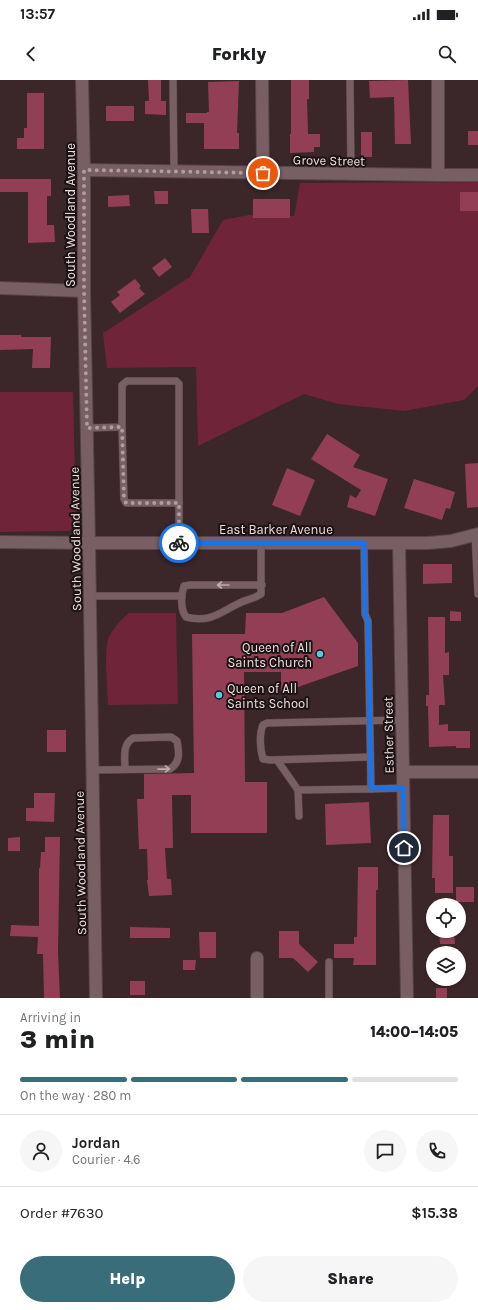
<!DOCTYPE html>
<html lang="en">
<head>
<meta charset="utf-8">
<style>
  :root { --surface:#fff; --page:#f6f6f6; --text:#202124; --muted:#757577; --line:#e0e0e0; --accent:#396d7a }
  body { margin:0; font-family:Karla,sans-serif; background:var(--page); color:var(--text); height:100vh; display:flex; flex-direction:column; font-size:15px; white-space:nowrap }
  * { box-sizing:border-box; margin:0 }
  p { font-size:13px; color:var(--muted) }
  .icon { flex:none; width:22px; height:22px; fill:none; stroke:currentColor; stroke-width:2; stroke-linecap:round; stroke-linejoin:round }
  .map { position:relative; height:918px; overflow:hidden }
  .sheet { display:flex; flex-direction:column; background:var(--surface); flex:1 }
  .sheet>* { flex:none }
  .tools { position:absolute; left:426px; top:818px; display:grid; gap:8px }
  .tools a { display:grid; place-items:center; width:40px; height:40px; border-radius:50%; background:var(--surface); box-shadow:0 1px 3px #0004; font-size:20px }
  .pin { position:absolute; display:grid; place-items:center; width:34px; height:34px; color:#fff; margin:-17px; border:2px solid #fff; border-radius:50%; box-shadow:0 1px 4px #0007 }
  .courier { position:absolute; display:grid; place-items:center; width:40px; height:40px; margin:-20px; border:3px solid #1a73e8; border-radius:50%; background:#fff; color:#222; box-shadow:0 1px 5px #0007 }
  .summary em { font-style:normal; font-weight:800 }
  .summary div { display:flex; flex-direction:column-reverse }
  .summary { display:flex; align-items:center; justify-content:space-between; height:68px; padding:0 20px }
  h1 { font-size:26px; font-weight:800; line-height:30px }
  .bar { display:grid; grid-template-columns:repeat(4,1fr); gap:6px 4px; align-content:center; height:48px; padding:0 20px }
  .bar i { height:5px; border-radius:3px; background:var(--line) }
  .bar .on { background:var(--accent) }
  .bar p { grid-column:span 4 }
  .line { display:flex; align-items:center; gap:10px; padding:0 20px; border-top:1px solid var(--line) }
  .line div { flex:1 }
  .round { display:grid; place-items:center; flex:none; width:42px; height:42px; border-radius:21px; background:var(--page) }
  .primary-button { display:flex; gap:8px; margin-top:auto; padding:8px 20px }
  .primary-button a { flex:1; height:46px; border-radius:24px; background:var(--accent); color:#fff; font-size:16px; font-weight:800; line-height:46px; text-align:center }
  .primary-button a+a { background:var(--page); color:var(--text) }
  .status { display:flex; justify-content:space-between; align-items:center; height:28px; padding:0 20px; background:var(--surface); direction:ltr }
  .status svg { height:11px; fill:currentColor }
  header { display:flex; justify-content:space-between; align-items:center; height:52px; padding:0 20px; background:var(--surface); font-size:18px; font-weight:800 }
  .map>svg:first-child { display:block }
</style>
</head>
<body>
<div class="status"><b>13:57</b><svg viewBox="0 0 49 12"><path d="M0 12V9h3v3zM5 12V6h3v6zM10 12V3h3v9zM15 12V0h3v12zM26 1h20v11H26zM47 4h2v5h-2z"/></svg></div>
<header><svg class="icon" aria-label="back" viewBox="0 0 24 24"><path d="M15 5l-7 7 7 7"/></svg>Forkly<svg class="icon" aria-label="search" viewBox="0 0 24 24"><circle cx="10" cy="10" r="6"/><path d="M15 15l6 6"/></svg></header>
<div class="map">
<svg width="478" height="918" viewBox="0 0 478 918">
  <rect width="100%" height="100%" fill="#3b262a"/>
  <!-- green -->
  <g fill="#6f243a">
    <polygon points="478,102 478,306 464,320 404,331 338,324 304,314 198,366 196,287 107,288 103,253 190,197 223,140 249,135 294,136 300,103"/>
    <polygon points="0,312 73,312 76,442 72,448 69,451 0,452"/>
    <path d="M 129,533 L 176,533 L 178,624 L 108,625 C 108,609 103,571 109,557 C 114,547 121,540 129,533 Z"/>
  </g>
  <!-- building -->
  <g fill="#923f55">
    <polygon points="148,0 161,0 161,21 166,21 166,35 145,34 145,21 149,21"/>
    <polygon points="291,0 309,0 309,19 307,19 308,54 320,54 320,67 314,67 314,72 290,73 290,54 291,54"/>
    <polygon points="408,0 411,64 395,64 394,17 370,18 369,1"/>
    <polygon points="239,1 237,53 239,53 239,69 204,69 204,43 186,43 186,33 207,33 207,32 209,32 208,2"/>
    <polygon points="27,13 44,13 44,69 17,69 17,58 24,58 24,48 27,48"/>
    <rect x="106" y="26" width="28" height="15"/>
    <rect x="468" y="51" width="10" height="14"/>
    <rect x="361" y="52" width="11" height="25"/>
    <polygon points="0,99 51,99 51,116 47,116 47,145 54,145 55,162 28,163 28,112 0,112"/>
    <polygon points="154,111 168,111 168,124 155,124"/>
    <rect x="460" y="112" width="18" height="19"/>
    <polygon points="129,115 130,126 108,127 108,116"/>
    <rect x="253" y="119" width="37" height="19"/>
    <polygon points="191,129 208,129 209,153 192,153"/>
    <polygon points="165,178 172,187 159,197 152,188"/>
    <polygon points="135,199 141,206 139,208 145,214 120,233 111,222 120,215 117,212"/>
    <polygon points="0,255 21,255 21,257 51,257 50,288 32,288 33,269 0,270"/>
    <polygon points="327,354 360,375 353,387 388,399 375,436 347,427 350,415 356,418 361,410 311,379"/>
    <polygon points="478,383 478,427 467,428 465,384"/>
    <polygon points="287,388 315,400 300,436 272,425"/>
    <polygon points="414,399 455,412 450,429 446,428 442,440 404,428"/>
    <polygon points="423,484 452,484 452,503 423,504"/>
    <polygon points="324,517 358,563 358,586 281,613 281,592 244,592 245,702 267,702 267,753 191,753 191,715 172,715 173,768 165,768 167,799 171,799 172,815 149,816 147,800 148,800 147,769 139,769 137,719 144,719 144,694 194,693 192,554 245,554 246,533 282,533"/>
    <polygon points="450,531 461,532 461,541 450,541"/>
    <polygon points="428,537 445,537 445,573 449,572 449,595 443,595 445,625 439,625 439,645 448,644 448,651 470,651 470,668 456,668 456,666 429,667 428,626 426,626 426,615 429,615"/>
    <rect x="47" y="650" width="19" height="22"/>
    <polygon points="34,713 55,713 54,742 26,741 26,728 34,728"/>
    <polygon points="369,722 371,763 326,765 325,724"/>
    <polygon points="433,735 449,735 449,776 453,776 453,813 435,813 435,798 432,798"/>
    <polygon points="20,757 20,771 8,771 8,758"/>
    <polygon points="45,757 60,757 58,872 60,918 44,918 43,874 37,874 38,857 10,856 11,845 39,846 39,788 40,788 41,772 45,772"/>
    <polygon points="358,787 378,787 378,810 376,810 376,885 353,885 354,878 334,878 334,864 354,864 354,857 357,857"/>
    <rect x="456" y="807" width="18" height="15"/>
    <polygon points="130,847 170,848 170,858 130,858"/>
    <polygon points="279,851 299,851 299,864 318,882 308,892 293,878 279,878"/>
    <polygon points="439,851 454,851 455,864 440,864"/>
    <polygon points="199,852 216,852 216,878 200,878"/>
    <polygon points="183,880 196,880 195,890 183,890"/>
    <rect x="130" y="901" width="15" height="14"/>
    <rect x="436" y="908" width="11" height="10"/>
  </g>
  <g fill="none" stroke-linecap="round" stroke-linejoin="round">
    <!-- service casing -->
    <g stroke="#564549" stroke-width="8">
      <g id="service">
        <polyline points="173,0 174,91"/>
        <polyline points="350,0 351,94"/>
        <polyline points="122,347 124,419 126,423 179,423"/>
        <polyline points="87,348 122,347 122,305 127,301 176,301 179,304 179,463"/>
        <polyline points="475,455 478,514"/>
        <path d="M 261,463 L 261,514 C 255,518 250,519 244,521 C 222,530 212,544 186,537 C 180,529 181,515 184,506 L 190,505 L 262,505"/>
        <polyline points="364,463 365,534 368,541 371,709 403,708"/>
        <polyline points="90,516 182,516"/>
        <path d="M 370,677 L 270,680 L 263,679 C 260,669 259,654 263,645 L 267,643 L 402,640"/>
        <polyline points="277,680 298,710 299,736"/>
        <path d="M 93,690 L 170,689 C 181,682 179,672 177,661 L 171,657 L 133,658 C 122,665 125,677 125,689"/>
        <polyline points="298,710 371,709"/>
        <polyline points="329,882 329,918"/>
      </g>
    </g>
    <!-- minor casing -->
    <g stroke="#564549" stroke-width="14">
      <g id="minor">
        <polyline points="262,0 263,93"/>
        <polyline points="438,0 438,95"/>
        <polyline points="84,90 438,95 478,95"/>
        <polyline points="0,208 84,211"/>
        <polyline points="399,463 407,918"/>
        <polyline points="403,692 478,692"/>
        <polyline points="257,918 257,878"/>
      </g>
    </g>
    <!-- tertiary casing -->
    <g stroke="#564549" stroke-width="14">
      <g id="tertiary">
        <polyline points="82,0 84,90 84,211 89,463 96,918"/>
        <polyline points="0,462 89,463 428,463 451,461 478,454"/>
      </g>
    </g>
    <!-- service -->
    <use href="#service" stroke="#775f63" stroke-width="7"/>
    <!-- minor -->
    <use href="#minor" stroke="#775f63" stroke-width="12"/>
    <!-- tertiary -->
    <use href="#tertiary" stroke="#775f63" stroke-width="12"/>
  </g>
  <!-- one-way arrows -->
  <defs><path id="oneway-shaft" d="M-6 0H5M1.5-3L5.5 0L1.5 3" fill="none" stroke-width="1.6" stroke-linecap="round" stroke-linejoin="round"/></defs>
  <g stroke="#beacaf">
    <use href="#oneway-shaft" transform="translate(223 505) rotate(-180)"/>
    <use href="#oneway-shaft" transform="translate(164 689) rotate(-1)"/>
  </g>
  <g fill="none" stroke-linecap="round" stroke-linejoin="round">
    <!-- done -->
    <polyline stroke="#af9ea1" stroke-width="4" stroke-dasharray="0 7.2" points="179,463 179,423 126,423 124,418 122,347 87,348 84,211 84,90 263,93"/>
    <!-- route -->
    <polyline stroke="#1a73e8" stroke-width="5" points="179,463 364,463 365,534 368,541 371,708 403,708 404,768"/>
  </g>
  <!-- markers -->
  <g fill="#58c9e3" stroke="#1c1214" stroke-width="1.5">
    <circle cx="320" cy="574" r="4"/>
    <circle cx="219" cy="615" r="4"/>
  </g>
  <g text-anchor="middle" stroke-width="4" stroke-linejoin="round" paint-order="stroke">
    <!-- street labels -->
    <g font-size="13" fill="#eddfe1" stroke="#1c1214">
      <text transform="translate(329 80) rotate(1)" y="5">Grove Street</text>
      <text transform="translate(70 135) rotate(-90)" y="5">South Woodland Avenue</text>
      <text x="276" y="454">East Barker Avenue</text>
      <text transform="translate(75 459) rotate(-91)" y="5">South Woodland Avenue</text>
      <text transform="translate(388 655) rotate(-91)" y="5">Esther Street</text>
      <text transform="translate(80 783) rotate(-91)" y="5">South Woodland Avenue</text>
    </g>
    <!-- poi labels -->
    <g font-size="13" fill="#eddfe1" stroke="#1c1214" text-anchor="end">
      <text x="312" y="572">Queen of All<tspan x="312" dy="15">Saints Church</tspan></text>
      <text x="227" y="613" text-anchor="start">Queen of All<tspan x="227" dy="15">Saints School</tspan></text>
    </g>
  </g>
</svg>
<div class="tools">
<a><svg class="icon" aria-label="locate" viewBox="0 0 24 24"><circle cx="12" cy="12" r="6"/><path d="M12 2v4M12 18v4M2 12h4M18 12h4"/></svg></a>
<a><svg class="icon" aria-label="layers" viewBox="0 0 24 24"><path d="M12 4l9 5-9 5-9-5zM3 14l9 5 9-5"/></svg></a>
</div>
<div class="pin" style="left:263px;top:93px;background:#ea580c"><svg class="icon" aria-label="bag" viewBox="0 0 24 24"><path d="M5 8h14l-1 12H6zM9 8a3 3 0 0 1 6 0"/></svg></div>
<div class="pin" style="left:404px;top:768px;background:#1f2937"><svg class="icon" aria-label="home" viewBox="0 0 24 24"><path d="M3 11l9-7 9 7M6 9v11h12V9"/></svg></div>
<div class="courier" style="left:179px;top:463px"><svg class="icon" aria-label="bike" viewBox="0 0 24 24"><circle cx="6" cy="16" r="4"/><circle cx="18" cy="16" r="4"/><path d="M6 16l4-8h5l3 8M10 8l3 8H6M13 5h3"/></svg></div>
</div>
<section class="sheet">
<div class="summary"><div><h1>3 min</h1><p>Arriving in</p></div><em>14:00–14:05</em></div>
<div class="bar"><i class="on"></i><i class="on"></i><i class="on"></i><i></i><p>On the way · 280 m</p></div>
<div class="line" style="height:72px"><a class="round"><svg class="icon" aria-label="person" viewBox="0 0 24 24"><circle cx="12" cy="8" r="4"/><path d="M4 21q1-7 8-7t8 7"/></svg></a><div><b>Jordan</b><p>Courier · 4.6</p></div><a class="round"><svg class="icon" aria-label="chat" viewBox="0 0 24 24"><path d="M4 5h16v11H9l-5 4z"/></svg></a><a class="round"><svg class="icon" aria-label="phone" viewBox="0 0 24 24"><path d="M5 4h4l2 5-3 2q2 4 5 5l2-3 5 2v4C11 20 4 13 5 4z"/></svg></a></div>
<div class="line" style="height:52px"><div>Order #7630</div><b>$15.38</b></div>
<div class="primary-button"><a>Help</a><a>Share</a></div>
</section>
</body>
</html>
